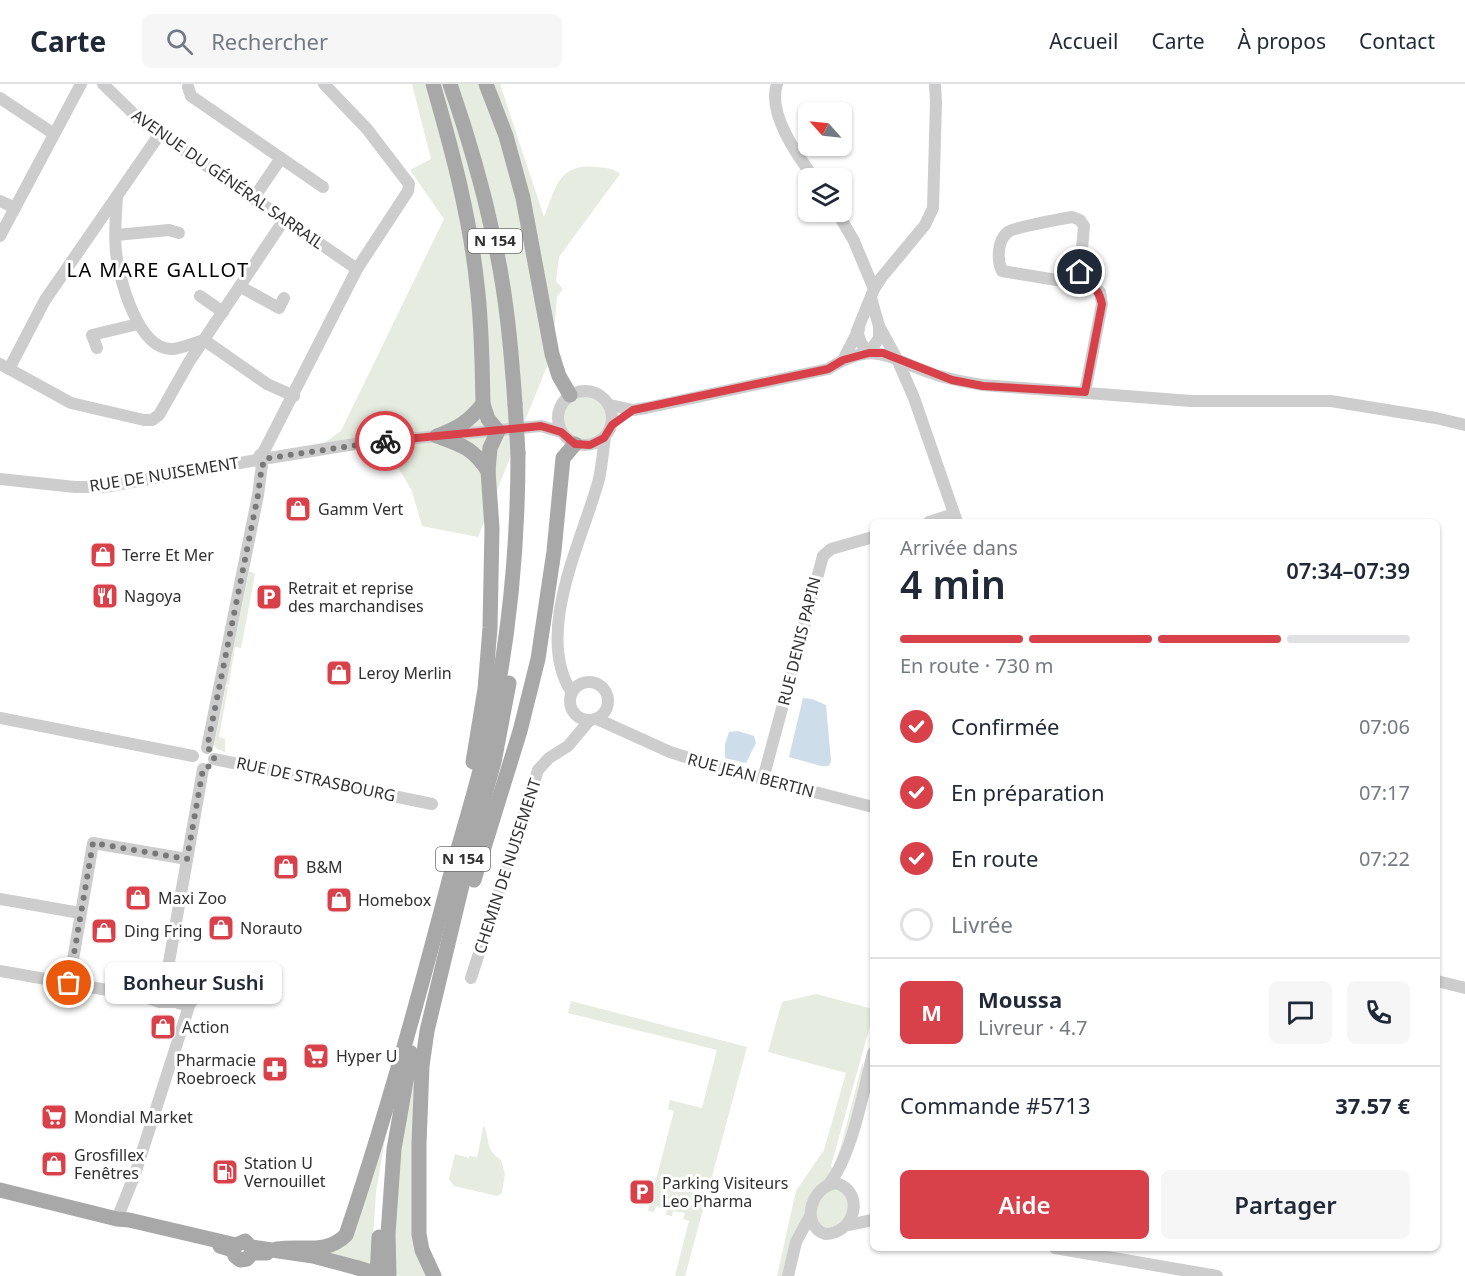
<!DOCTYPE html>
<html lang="fr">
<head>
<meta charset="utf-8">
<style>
  :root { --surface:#fff; --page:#f6f6f7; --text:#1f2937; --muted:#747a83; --line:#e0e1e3; --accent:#d84149 }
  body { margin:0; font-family:"Noto Sans",sans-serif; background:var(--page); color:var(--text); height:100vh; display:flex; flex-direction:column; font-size:22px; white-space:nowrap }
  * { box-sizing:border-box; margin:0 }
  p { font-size:20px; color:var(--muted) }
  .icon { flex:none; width:33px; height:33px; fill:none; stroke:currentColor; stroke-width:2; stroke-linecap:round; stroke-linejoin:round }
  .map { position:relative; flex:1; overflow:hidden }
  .drawer { position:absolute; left:870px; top:435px; width:570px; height:732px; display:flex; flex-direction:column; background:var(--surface); border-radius:9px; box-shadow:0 2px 4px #0004 }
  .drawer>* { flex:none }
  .needle { width:39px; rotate:297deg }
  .tools { position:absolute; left:798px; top:18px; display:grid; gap:12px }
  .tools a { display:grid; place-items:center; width:54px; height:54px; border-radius:9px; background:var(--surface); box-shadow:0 2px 4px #0004; font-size:30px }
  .pin { position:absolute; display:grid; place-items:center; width:51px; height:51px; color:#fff; margin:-26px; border:3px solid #fff; border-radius:50%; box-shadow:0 2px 6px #0007 }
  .courier { position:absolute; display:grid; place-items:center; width:60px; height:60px; margin:-30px; border:4px solid #d84149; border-radius:50%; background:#fff; color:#222; box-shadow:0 2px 8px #0007 }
  .bubble { position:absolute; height:42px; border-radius:9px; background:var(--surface); box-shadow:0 2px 4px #0004; font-size:20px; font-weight:600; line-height:42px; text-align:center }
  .head em { font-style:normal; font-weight:600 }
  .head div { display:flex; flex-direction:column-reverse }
  .head { display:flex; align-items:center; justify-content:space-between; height:102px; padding:0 30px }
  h1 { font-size:39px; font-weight:600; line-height:45px }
  .bar { display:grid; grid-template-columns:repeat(4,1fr); gap:9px 6px; align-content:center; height:72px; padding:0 30px }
  .bar i { height:8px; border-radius:4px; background:var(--line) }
  .bar .on { background:var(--accent) }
  .bar p { grid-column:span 4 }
  .line { display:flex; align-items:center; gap:15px; padding:0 30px; border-top:2px solid var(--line) }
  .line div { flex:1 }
  .round { display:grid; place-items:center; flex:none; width:63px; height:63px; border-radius:9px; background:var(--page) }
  ol { padding:0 30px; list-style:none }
  li { display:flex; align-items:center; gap:18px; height:66px }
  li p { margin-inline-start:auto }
  li .icon { padding:6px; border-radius:50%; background:var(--accent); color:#fff; stroke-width:4 }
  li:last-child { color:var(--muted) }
  li i { width:33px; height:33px; border:3px solid var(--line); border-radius:50% }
  .primary-button { display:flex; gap:12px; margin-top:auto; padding:12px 30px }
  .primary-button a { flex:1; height:69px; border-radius:9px; background:var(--accent); color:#fff; font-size:24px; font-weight:600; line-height:69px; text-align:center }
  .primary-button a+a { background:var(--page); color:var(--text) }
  header { display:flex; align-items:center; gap:36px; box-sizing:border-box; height:84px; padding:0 30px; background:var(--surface); border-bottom:2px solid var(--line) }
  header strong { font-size:28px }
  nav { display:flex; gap:33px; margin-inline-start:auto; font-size:21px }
  .search { width:420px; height:54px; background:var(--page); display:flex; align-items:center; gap:15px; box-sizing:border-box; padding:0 21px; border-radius:9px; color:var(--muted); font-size:22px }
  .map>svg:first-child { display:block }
</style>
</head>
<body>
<header>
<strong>Carte</strong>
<div class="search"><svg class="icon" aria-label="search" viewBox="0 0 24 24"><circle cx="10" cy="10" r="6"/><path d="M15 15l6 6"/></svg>Rechercher</div>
<nav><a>Accueil</a><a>Carte</a><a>À propos</a><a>Contact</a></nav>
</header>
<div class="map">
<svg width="1465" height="1192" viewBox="0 0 1465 1192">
  <rect width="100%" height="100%" fill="#fff"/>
  <!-- green -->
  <g fill="#e6ecdf">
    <path d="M 412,0 L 500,0 L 544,133 C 556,104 558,78 598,83 C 606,84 615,85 620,90 L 559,173 L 556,197 L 563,205 L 557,213 L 552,270 L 478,453 L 422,442 L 412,407 L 389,368 L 320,362 L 341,347 L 444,135 L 410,86 L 431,75 Z"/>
    <circle cx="584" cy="334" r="24"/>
    <polygon points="249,488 252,488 255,490 241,564 235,563 229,600 226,600"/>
    <polygon points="226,603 228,603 219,653 225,655 225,668 217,665 214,661"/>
    <polygon points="816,910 869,924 873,927 873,931 831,1082 834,1089 784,1192 777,1192 796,1107 824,1066 846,989 768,968 782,918"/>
    <polygon points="571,917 747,963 685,1192 675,1192 689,1137 683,1135 685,1129 673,1127 672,1132 666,1131 667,1125 656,1122 654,1128 648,1127 674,1027 668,1025 670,1016 702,1024 717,966 568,929"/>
    <polygon points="415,976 415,1071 431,1192 400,1192 393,1190 395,1102"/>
    <polygon points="863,977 863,989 845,1064 834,1081 841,1062"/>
    <polygon points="390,1025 376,1108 371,1184 313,1168 334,1165"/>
    <path d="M 484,1041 C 490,1057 485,1065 501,1076 L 505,1090 L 502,1109 L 497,1112 L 454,1102 L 449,1095 L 455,1070 L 469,1074 L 469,1072 L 477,1073 Z"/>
    <path d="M 837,1103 L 850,1116 L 845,1138 L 824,1146 C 810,1138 817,1123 820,1110 Z"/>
  </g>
  <!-- water -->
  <g fill="#cddeea">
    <polygon points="803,614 812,615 826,621 831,677 829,682 821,682 789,673"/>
    <polygon points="738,647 754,652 756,659 746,679 725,674 725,660 729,648"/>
  </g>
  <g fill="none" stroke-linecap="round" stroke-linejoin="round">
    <!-- minor -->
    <g stroke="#cdcdcd" stroke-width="12">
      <polyline points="103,0 141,37 357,185"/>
      <path d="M 777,0 C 767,29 797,71 814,94"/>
      <polyline points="188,3 191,12 323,103"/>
      <polyline points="0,14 54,50"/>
      <path d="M 117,112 C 116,131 114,150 116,168 C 119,195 138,267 173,265 C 183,264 194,259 204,256 L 267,300 L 294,312"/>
      <polyline points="253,115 281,74"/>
      <polyline points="0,117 15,124"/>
      <polyline points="837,128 854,157 874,205"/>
      <polyline points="116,151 169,146 179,149"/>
      <polyline points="0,152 81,0"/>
      <polyline points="241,203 279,224 284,214"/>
      <polyline points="200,212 223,228"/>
      <polyline points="871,214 879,242 897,275 914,314 957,438"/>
      <polyline points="879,242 879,254 869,269 861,259 857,247 874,205 881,194 925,141 933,124 936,18 935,0"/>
      <polyline points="97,264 92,251 138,240"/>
      <polyline points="843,276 859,245"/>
      <polyline points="0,280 71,319 144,336 152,336 159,331 189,278 284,136"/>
      <polyline points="9,285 45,216 159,51"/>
      <circle cx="585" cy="334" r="27"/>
      <path d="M 1085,308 L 1102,220 L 1100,208 L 1088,198 L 1080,187 L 1084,142 L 1080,136 L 1072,133 C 1061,135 1015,143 1008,148 C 997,156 997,177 1002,187 L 1069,198 L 1088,198"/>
      <path d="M 610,321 L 633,326 L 646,324 L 828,285 C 874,257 884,272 928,288 C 946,295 964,298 983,301 L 1191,317 L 1331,317 L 1436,334 L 1465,341"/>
      <polyline points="263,369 357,185 408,107 409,100 367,45 324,0"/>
      <polyline points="262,381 257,376 260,371 263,369 269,374 355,360 541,342 561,348"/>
      <polyline points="0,395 75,403 104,403 257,376"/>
      <polyline points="929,438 954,430"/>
      <circle cx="589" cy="617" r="19"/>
      <path d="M 572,609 C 533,550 583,455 599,395 C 602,381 603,367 605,353"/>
      <polyline points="0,634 193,672"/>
      <polyline points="597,635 670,668 717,683 873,723"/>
      <polyline points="207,664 258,411 262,381"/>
      <polyline points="214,675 432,720"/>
      <polyline points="763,695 823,472 831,465 873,453"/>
      <polyline points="0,815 80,829"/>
      <polyline points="0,887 141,912 160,918 177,918"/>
      <polyline points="471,894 538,686 549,674 568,662 589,637"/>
      <circle cx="184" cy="907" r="13"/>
      <polyline points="1437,897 1465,904"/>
      <polyline points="69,899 93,759 187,775"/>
      <path d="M 172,903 C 164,895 165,888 169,878 L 203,685"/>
      <path d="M 836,1099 C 866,1108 855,1150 825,1150 C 799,1140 812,1102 836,1099 Z"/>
      <path d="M 828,1101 C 852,1074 864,1004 873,969"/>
      <polyline points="117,1135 135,1090 190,919"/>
      <polyline points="848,1141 873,1136"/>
      <polyline points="1055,1164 1217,1192"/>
      <polyline points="788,1192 796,1158 810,1132"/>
    </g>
    <!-- major -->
    <g stroke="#a8a8a8" stroke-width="15">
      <path d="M 433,0 C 452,66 470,133 477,201 C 482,240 482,280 483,320 L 488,335 L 498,347 L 490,364 L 488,387 L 492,444 L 490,544 L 485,605 L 473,678"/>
      <path d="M 450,0 C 467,49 482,100 493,151 C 506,206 511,263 515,320"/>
      <polyline points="486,0 506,52 523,114 552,270 559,292 570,311"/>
      <path d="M 437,352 C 462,361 473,364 488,387"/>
      <path d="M 437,352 C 459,344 468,338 483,320"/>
      <polyline points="474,796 520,647 538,575 554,467 563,374 575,360"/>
      <polyline points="0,1106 117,1135 129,1136 236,1161 245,1157 251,1163 313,1172 358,1184"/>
      <polyline points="220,1162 233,1166 235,1172 240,1176 247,1175 252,1169 267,1169"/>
      <path d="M 277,1165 C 303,1161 326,1171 346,1151 C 386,1033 419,913 450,793 C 463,746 478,700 488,653 C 509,559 518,464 518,369"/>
      <polyline points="377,1192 379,1153"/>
      <polyline points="389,1192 388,1150 394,1065 411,969"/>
      <polyline points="434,1192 422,1166 419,1150 419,1060 422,982 427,947 476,743 494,678 509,599"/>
    </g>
    <!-- major-bridge -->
    <g stroke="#a8a8a8" stroke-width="15">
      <polyline points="515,320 518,369"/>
      <polyline points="358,1184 384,1192"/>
    </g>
  </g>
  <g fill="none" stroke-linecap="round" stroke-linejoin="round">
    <!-- done -->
    <path stroke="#787878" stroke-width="6" stroke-dasharray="0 10.8" d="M 69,899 L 93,759 L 187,775 L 203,685 L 212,681 C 216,674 214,668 207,664 L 258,411 L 262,381 L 268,379 L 269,374 L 385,357"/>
    <!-- route -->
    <path stroke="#d84149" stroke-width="8" d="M 385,357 L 541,342 L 561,348 L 575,360 L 590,361 L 604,354 L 612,341 L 633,326 L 828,285 L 843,276 L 869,269 L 883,269 L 952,296 L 983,302 L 1085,308 L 1102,220 C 1099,204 1090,200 1080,188"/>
  </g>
  <!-- icons -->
  <defs>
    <g id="shop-square" transform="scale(1.35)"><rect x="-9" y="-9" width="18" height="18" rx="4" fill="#d84149" stroke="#fff"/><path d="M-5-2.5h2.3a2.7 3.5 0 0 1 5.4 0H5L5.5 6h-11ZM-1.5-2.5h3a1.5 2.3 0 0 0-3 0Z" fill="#fff"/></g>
    <g id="restaurant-square" transform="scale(1.35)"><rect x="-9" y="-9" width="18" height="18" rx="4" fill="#d84149" stroke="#fff"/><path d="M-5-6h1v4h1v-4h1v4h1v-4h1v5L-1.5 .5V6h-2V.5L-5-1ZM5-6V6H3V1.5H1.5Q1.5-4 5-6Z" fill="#fff"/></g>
    <g id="parking-square" transform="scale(1.35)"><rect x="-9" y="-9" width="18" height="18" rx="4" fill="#d84149" stroke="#fff"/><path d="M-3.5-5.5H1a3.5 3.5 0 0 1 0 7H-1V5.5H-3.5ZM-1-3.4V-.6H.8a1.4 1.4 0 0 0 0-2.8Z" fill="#fff"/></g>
    <g id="supermarket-square" transform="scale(1.35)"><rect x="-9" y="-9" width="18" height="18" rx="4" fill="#d84149" stroke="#fff"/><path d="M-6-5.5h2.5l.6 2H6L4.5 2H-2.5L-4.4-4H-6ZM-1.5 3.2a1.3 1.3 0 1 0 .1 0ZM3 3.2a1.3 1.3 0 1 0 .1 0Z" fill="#fff"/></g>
    <g id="pharmacy-square" transform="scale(1.35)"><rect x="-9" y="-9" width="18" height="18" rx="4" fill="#d84149" stroke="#fff"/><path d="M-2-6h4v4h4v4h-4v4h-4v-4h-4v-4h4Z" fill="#fff"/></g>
    <g id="fuel-square" transform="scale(1.35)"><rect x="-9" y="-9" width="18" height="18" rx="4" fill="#d84149" stroke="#fff"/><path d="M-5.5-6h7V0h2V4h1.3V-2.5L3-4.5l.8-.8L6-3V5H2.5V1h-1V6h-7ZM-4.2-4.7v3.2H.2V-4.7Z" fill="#fff"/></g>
  </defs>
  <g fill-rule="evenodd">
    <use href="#shop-square" x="298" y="425"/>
    <use href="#shop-square" x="103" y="471"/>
    <use href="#restaurant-square" x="105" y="512"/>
    <use href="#parking-square" x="269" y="513"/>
    <use href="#shop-square" x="339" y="589"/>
    <use href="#shop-square" x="286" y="783"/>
    <use href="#shop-square" x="138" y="814"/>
    <use href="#shop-square" x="339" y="816"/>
    <use href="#shop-square" x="221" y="844"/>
    <use href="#shop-square" x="104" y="847"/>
    <use href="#shop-square" x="163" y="943"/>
    <use href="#supermarket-square" x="316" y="972"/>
    <use href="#pharmacy-square" x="275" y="985"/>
    <use href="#supermarket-square" x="54" y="1033"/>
    <use href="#shop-square" x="54" y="1080"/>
    <use href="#fuel-square" x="225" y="1088"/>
    <use href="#parking-square" x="642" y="1108"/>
  </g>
  <g text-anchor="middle" stroke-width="6" stroke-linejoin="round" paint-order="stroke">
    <!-- shield labels -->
    <g fill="#fff" stroke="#6e6e6e" stroke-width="1.5">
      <rect x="468" y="145" width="54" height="24" rx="4.5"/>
      <rect x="436" y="763" width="54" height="24" rx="4.5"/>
    </g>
    <g font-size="15" font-weight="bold" fill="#303030">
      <text x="495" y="162">N 154</text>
      <text x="463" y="780">N 154</text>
    </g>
    <!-- street labels -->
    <g font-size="16" fill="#303030" stroke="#fff">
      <text transform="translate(228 95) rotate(35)" y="6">AVENUE DU GÉNÉRAL SARRAIL</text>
      <text transform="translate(164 390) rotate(-9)" y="6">RUE DE NUISEMENT</text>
      <text transform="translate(799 557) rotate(-76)" y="6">RUE DENIS PAPIN</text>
      <text transform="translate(751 691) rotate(15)" y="6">RUE JEAN BERTIN</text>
      <text transform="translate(316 695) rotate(12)" y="6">RUE DE STRASBOURG</text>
      <text transform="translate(507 782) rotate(-72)" y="6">CHEMIN DE NUISEMENT</text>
    </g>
    <!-- poi labels -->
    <g font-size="16" fill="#303030" stroke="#fff" text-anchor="start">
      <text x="318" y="431">Gamm Vert</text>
      <text x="122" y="477">Terre Et Mer</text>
      <text x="288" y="510">Retrait et reprise<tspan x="288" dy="18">des marchandises</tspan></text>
      <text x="124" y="518">Nagoya</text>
      <text x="358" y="595">Leroy Merlin</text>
      <text x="306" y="789">B&amp;M</text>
      <text x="158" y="820">Maxi Zoo</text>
      <text x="358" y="822">Homebox</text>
      <text x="240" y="850">Norauto</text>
      <text x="124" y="853">Ding Fring</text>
      <text x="182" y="949">Action</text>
      <text x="336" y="978">Hyper U</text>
      <text x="256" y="982" text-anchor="end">Pharmacie<tspan x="256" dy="18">Roebroeck</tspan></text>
      <text x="74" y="1039">Mondial Market</text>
      <text x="74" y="1077">Grosfillex<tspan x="74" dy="18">Fenêtres</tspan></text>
      <text x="244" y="1085">Station U<tspan x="244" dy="18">Vernouillet</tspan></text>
      <text x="662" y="1105">Parking Visiteurs<tspan x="662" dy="18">Leo Pharma</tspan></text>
    </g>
    <!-- quarter labels -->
    <g font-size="20" letter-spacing="1.5" fill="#000" stroke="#fff">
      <text x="158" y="193">LA MARE GALLOT</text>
    </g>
  </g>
</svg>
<div class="tools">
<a><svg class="needle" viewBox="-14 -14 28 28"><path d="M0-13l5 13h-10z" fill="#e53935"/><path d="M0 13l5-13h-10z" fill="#747a83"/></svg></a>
<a><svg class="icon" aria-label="layers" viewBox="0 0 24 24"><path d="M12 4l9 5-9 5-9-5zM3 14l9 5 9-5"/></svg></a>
</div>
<div class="pin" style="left:69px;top:899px;background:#ea580c"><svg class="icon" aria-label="bag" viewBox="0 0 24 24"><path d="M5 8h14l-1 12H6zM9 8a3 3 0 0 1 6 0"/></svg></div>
<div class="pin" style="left:1080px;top:188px;background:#1f2937"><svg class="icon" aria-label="home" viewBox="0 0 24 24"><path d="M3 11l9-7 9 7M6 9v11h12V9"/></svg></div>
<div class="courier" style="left:385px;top:357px"><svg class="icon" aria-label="bike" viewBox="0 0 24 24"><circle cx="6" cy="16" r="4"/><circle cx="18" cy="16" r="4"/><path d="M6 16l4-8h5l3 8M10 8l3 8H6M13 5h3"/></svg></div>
<div class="bubble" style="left:105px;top:878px;width:177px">Bonheur Sushi</div>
<section class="drawer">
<div class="head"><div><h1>4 min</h1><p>Arrivée dans</p></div><em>07:34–07:39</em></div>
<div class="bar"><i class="on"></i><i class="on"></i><i class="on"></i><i></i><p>En route · 730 m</p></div>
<ol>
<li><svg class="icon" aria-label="check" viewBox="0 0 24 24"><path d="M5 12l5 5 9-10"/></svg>Confirmée<p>07:06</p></li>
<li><svg class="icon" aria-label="check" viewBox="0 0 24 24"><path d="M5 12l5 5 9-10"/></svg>En préparation<p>07:17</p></li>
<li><svg class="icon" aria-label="check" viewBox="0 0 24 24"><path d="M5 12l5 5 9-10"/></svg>En route<p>07:22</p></li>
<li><i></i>Livrée</li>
</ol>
<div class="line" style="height:108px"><b class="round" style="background:var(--accent);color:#fff">M</b><div><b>Moussa</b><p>Livreur · 4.7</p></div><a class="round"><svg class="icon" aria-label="chat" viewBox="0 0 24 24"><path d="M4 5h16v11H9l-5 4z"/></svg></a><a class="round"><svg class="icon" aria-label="phone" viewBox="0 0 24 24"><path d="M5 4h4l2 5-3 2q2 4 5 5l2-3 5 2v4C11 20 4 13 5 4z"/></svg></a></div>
<div class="line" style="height:78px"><div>Commande #5713</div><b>37.57 €</b></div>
<div class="primary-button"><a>Aide</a><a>Partager</a></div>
</section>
</div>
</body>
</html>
